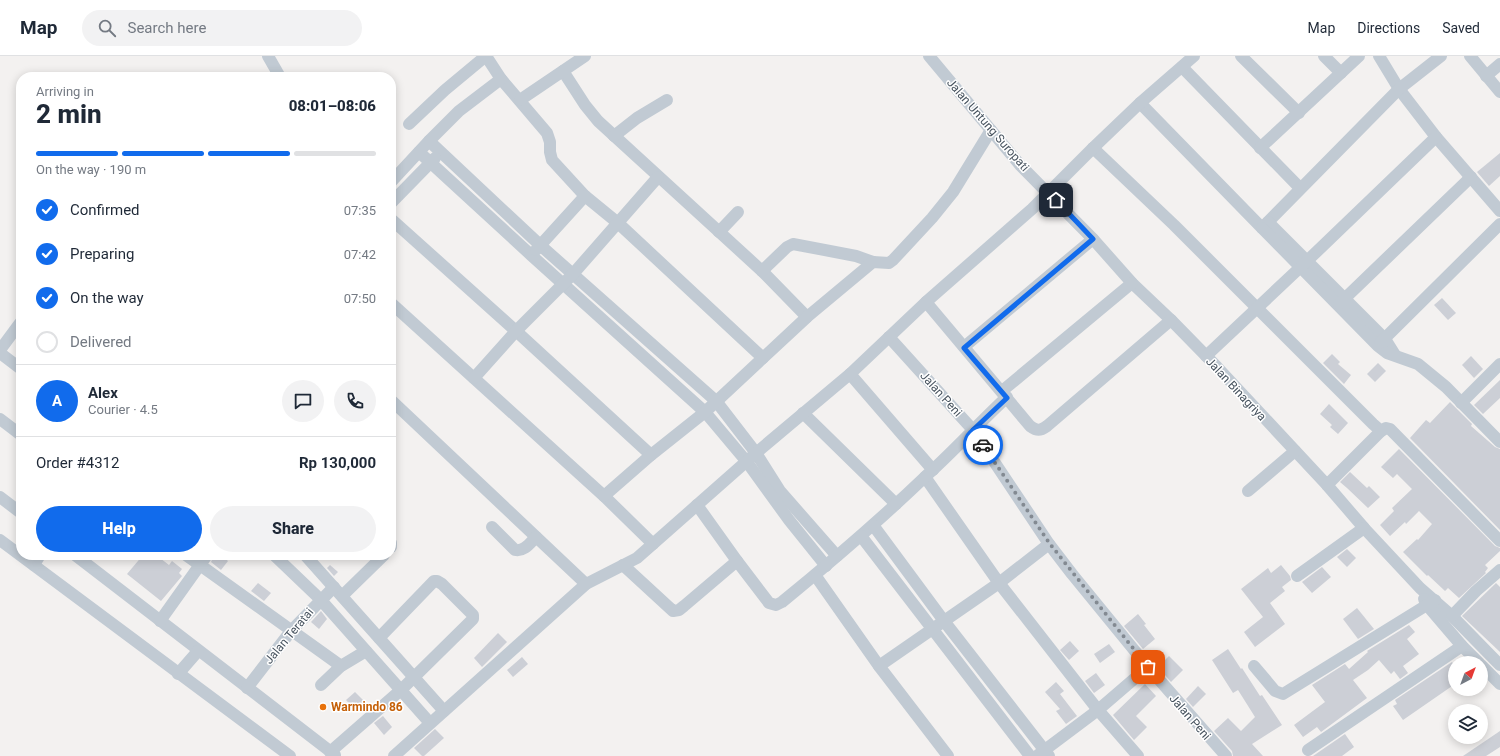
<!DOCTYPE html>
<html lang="en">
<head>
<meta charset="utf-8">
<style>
  :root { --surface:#fff; --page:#f2f2f3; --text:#1f2937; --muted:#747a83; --line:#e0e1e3; --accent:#116bec }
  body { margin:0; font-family:Roboto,sans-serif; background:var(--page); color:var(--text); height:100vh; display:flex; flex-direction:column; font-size:15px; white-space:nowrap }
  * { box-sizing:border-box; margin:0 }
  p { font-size:13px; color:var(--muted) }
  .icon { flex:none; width:22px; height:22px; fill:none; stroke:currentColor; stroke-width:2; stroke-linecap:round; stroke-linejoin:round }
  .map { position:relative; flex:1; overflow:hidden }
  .drawer { position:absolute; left:16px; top:16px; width:380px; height:488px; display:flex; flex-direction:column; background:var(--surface); border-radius:16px; box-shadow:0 2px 10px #0003 }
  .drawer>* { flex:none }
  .needle { width:26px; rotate:41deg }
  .tools { position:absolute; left:1448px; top:600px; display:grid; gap:8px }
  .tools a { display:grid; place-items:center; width:40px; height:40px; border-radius:50%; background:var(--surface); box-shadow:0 2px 10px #0003; font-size:20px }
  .pin { position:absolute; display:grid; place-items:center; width:34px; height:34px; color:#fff; margin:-17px; border-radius:8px; box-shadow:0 2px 6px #0006 }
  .courier { position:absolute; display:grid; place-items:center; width:40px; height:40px; margin:-20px; border:3px solid #116bec; border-radius:50%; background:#fff; color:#222; box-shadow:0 1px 5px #0007 }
  .overview em { font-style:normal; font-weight:800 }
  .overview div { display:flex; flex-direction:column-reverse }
  .overview { display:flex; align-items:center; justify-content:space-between; height:68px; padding:0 20px }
  h1 { font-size:26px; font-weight:800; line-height:30px }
  .bar { display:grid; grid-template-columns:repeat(4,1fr); gap:6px 4px; align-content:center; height:48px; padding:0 20px }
  .bar i { height:5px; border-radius:3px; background:var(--line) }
  .bar .on { background:var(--accent) }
  .bar p { grid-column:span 4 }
  .line { display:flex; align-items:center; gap:10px; padding:0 20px; border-top:1px solid var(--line) }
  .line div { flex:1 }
  .round { display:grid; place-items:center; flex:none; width:42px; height:42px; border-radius:21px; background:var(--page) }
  ol { padding:0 20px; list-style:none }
  li { display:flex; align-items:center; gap:12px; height:44px }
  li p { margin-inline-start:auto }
  li .icon { padding:4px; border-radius:50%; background:var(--accent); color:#fff; stroke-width:4 }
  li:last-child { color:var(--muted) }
  li i { width:22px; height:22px; border:2px solid var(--line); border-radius:50% }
  .primary-button { display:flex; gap:8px; margin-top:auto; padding:8px 20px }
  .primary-button a { flex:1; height:46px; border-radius:24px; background:var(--accent); color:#fff; font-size:16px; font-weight:800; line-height:46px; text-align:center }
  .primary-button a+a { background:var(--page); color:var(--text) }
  header { display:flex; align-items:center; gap:24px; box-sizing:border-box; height:56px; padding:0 20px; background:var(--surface); border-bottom:1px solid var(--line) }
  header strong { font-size:19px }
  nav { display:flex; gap:22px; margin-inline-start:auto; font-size:14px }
  .search { width:280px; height:36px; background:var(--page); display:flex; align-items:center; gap:10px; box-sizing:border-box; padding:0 14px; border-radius:22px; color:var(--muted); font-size:15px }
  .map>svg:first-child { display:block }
</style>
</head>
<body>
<header>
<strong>Map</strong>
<div class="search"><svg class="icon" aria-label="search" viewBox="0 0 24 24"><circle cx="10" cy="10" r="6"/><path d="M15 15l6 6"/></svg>Search here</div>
<nav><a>Map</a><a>Directions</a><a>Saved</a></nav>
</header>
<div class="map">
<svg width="1500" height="700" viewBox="0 0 1500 700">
  <rect width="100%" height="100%" fill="#f3f1f0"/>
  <!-- building -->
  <g fill="#cccfd6">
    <polygon points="1500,97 1500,120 1489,130 1477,116"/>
    <polygon points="1442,242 1456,257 1448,264 1434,249"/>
    <polygon points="1332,298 1340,306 1338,308 1351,319 1344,328 1323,307"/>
    <polygon points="1471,300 1483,313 1474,322 1462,309"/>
    <polygon points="1378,307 1386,315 1375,326 1367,318"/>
    <polygon points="1500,324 1500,342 1483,358 1474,349"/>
    <polygon points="1450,346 1472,368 1471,370 1495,391 1500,393 1500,474 1410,382 1426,364 1430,367"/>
    <polygon points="1329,348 1348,367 1338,378 1330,371 1332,369 1320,358"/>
    <polygon points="1399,393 1495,490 1500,492 1500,495 1485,509 1488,512 1485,516 1486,517 1459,542 1448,532 1445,535 1428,519 1427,520 1403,496 1417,483 1418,484 1432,468 1419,455 1406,468 1405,466 1390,480 1380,469 1394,455 1392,452 1412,433 1397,418 1393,422 1381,411"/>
    <polygon points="1350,416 1367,432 1369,430 1380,441 1368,452 1347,432 1340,426"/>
    <polygon points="1347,493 1356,502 1347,511 1337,501"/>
    <polygon points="143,499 156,499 169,509 172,505 182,513 179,517 182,520 161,545 127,518"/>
    <polygon points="214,499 221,499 228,505 221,514 211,506"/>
    <polygon points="330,509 338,516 334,520 327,512"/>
    <polygon points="1281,509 1290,520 1291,524 1282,531 1285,535 1270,547 1285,568 1255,591 1244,576 1263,561 1241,533 1268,512 1271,517"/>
    <polygon points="1322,511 1331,521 1312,537 1302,526"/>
    <polygon points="258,527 271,537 264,545 251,535"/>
    <polygon points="1496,527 1500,531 1500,596 1462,560"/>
    <polygon points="1357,552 1374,573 1358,583 1343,563"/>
    <polygon points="321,555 327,563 319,573 311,566"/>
    <polygon points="1138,558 1146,568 1144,569 1155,583 1143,593 1124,570"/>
    <polygon points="1409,569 1415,576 1407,583 1419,598 1403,610 1408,617 1400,623 1394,615 1391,618 1379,604 1368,614 1353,624 1367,642 1321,676 1317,671 1303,681 1294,669 1325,646 1312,629 1345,608 1349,613 1368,596 1367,595"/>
    <polygon points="498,577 507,586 482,611 474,602"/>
    <polygon points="1070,585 1079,595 1069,604 1060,594"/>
    <polygon points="1109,588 1115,596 1100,607 1094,598"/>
    <polygon points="1228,593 1241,613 1242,612 1260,640 1262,639 1282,669 1252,688 1263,700 1233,700 1232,695 1214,675 1228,662 1241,675 1255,661 1238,634 1233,637 1212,604"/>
    <polygon points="1169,600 1183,614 1171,626 1158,611"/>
    <polygon points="522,601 528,608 513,621 507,614"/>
    <polygon points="1452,606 1455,611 1455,628 1403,664 1393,650 1397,648 1395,644"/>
    <polygon points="1096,617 1105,629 1094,637 1085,625"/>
    <polygon points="1056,626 1064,635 1060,638 1077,660 1066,668 1056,655 1060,653 1045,636"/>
    <polygon points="1145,628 1156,640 1136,660 1147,671 1134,684 1113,659"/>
    <polygon points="1198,630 1206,638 1193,651 1186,643"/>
    <polygon points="355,636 366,647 357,656 346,644"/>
    <polygon points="383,660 392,671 384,679 374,667"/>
    <polygon points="435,673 444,682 424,700 422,700 414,692"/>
    <polygon points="1500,675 1500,691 1486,700 1463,700"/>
    <polygon points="1345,678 1354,691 1342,700 1313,700"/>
  </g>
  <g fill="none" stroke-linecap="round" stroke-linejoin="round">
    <!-- minor -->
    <g stroke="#c1cad3" stroke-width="12">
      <polyline points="268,0 280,21"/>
      <polyline points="486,0 501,23 547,77 550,86 550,96 552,104 585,140 618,167 763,302"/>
      <polyline points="929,0 1020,109 1093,183 1132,227 1171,264 1217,311 1327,429 1364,472 1420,532 1452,560 1500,609"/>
      <polyline points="1241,0 1299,57"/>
      <polyline points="1324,0 1341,17"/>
      <polyline points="1379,0 1399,33 1436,81 1500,155"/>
      <polyline points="1470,0 1500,36"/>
      <polyline points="1182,11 1300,132"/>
      <polyline points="563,15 585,49 598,65 762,215 807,261"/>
      <polyline points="1486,20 1500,8"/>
      <polyline points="520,44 585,0"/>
      <polyline points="1140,47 1262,172 1399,33 1441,0"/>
      <polyline points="409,68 445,34 486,0"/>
      <polyline points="614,80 637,62 667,44"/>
      <polyline points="429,85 540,189 716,345 756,397 780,435 837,500"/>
      <polyline points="1093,92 1174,169 1373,368 1381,375 1386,372 1390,373 1500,485"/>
      <polyline points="1260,92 1359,0"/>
      <polyline points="419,96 531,199 705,356 747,406 789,464 826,510"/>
      <polyline points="391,126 429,85 459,55 501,23"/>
      <polyline points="391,147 435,102"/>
      <polyline points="391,163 516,275 651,399"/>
      <polyline points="1268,166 1385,283 1395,299"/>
      <polyline points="1262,172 1378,290 1387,297 1418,308 1446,331 1500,386"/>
      <polyline points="719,176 738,156"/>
      <polyline points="536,194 585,140"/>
      <polyline points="762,215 787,191 793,188 856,200 873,206"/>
      <path d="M 926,246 L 1030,370 C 1037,375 1040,375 1047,370 L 1171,264"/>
      <polyline points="391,247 604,440 653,488"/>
      <polyline points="1339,248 1471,121"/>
      <polyline points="889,281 973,374 1049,488 1072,518 1148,611 1226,700"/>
      <polyline points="1380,287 1500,168"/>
      <polyline points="964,291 1093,183"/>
      <polyline points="0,294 20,267"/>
      <polyline points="0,297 21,313"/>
      <polyline points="1206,300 1307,205 1436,81"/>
      <polyline points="850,318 933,414"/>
      <polyline points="474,322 516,275 573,218 658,121"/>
      <polyline points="1002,335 1132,227"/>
      <polyline points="391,344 586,528"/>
      <polyline points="1461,347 1500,308"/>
      <polyline points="803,357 896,448"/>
      <polyline points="0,363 21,379"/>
      <polyline points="925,421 999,527 1098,654 1138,700"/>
      <polyline points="1327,429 1381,375"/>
      <polyline points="1248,435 1295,395"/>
      <polyline points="604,440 651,399 705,356 807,261 873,206 889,207 893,204 932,162 953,136 991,74"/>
      <polyline points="0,441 21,457"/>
      <path d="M 697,449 L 737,505 L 769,547 L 776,549 L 782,546 C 831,506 880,464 926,420 C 954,395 979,367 1007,341"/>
      <polyline points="873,469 944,565 1049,700"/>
      <path d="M 492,471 L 515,494 C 524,496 530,487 536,481"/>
      <polyline points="861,480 1030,700"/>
      <polyline points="0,484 290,700"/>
      <polyline points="391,487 391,491"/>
      <polyline points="75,499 335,699"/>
      <polyline points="186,499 341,610"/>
      <polyline points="274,499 320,543 430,667"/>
      <polyline points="305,499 444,655"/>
      <polyline points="34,509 40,499"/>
      <polyline points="623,509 673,555 679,554 684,550 737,505"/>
      <polyline points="815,519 879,610 948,700"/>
      <polyline points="1297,520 1364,472"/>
      <polyline points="342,540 384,499"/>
      <polyline points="1424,543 1427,549 1462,590 1479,607"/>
      <polyline points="1452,560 1476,535 1500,514"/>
      <polyline points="160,565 207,499"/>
      <polyline points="1481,609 1500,628"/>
      <polyline points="879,610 999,527 1049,488"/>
      <polyline points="1254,610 1275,635 1283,638 1435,544"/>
      <polyline points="178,618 198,595"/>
      <polyline points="321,629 341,610 366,595"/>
      <polyline points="247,632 291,575 334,531"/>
      <polyline points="1308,694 1462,590"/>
      <polyline points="330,696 402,633 473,563 473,559 442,528 437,525 434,525 379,582"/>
      <polyline points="1038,699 1098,654 1148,611"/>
      <polyline points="394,700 586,528 637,502 756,397 850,318 926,246 1032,153 1093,92 1140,47 1194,0"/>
    </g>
  </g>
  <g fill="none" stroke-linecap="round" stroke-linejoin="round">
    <!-- done -->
    <polyline stroke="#838a92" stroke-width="4" stroke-dasharray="0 7.2" points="983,389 1050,488 1148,611"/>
    <!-- route -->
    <polyline stroke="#116bec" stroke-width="5" points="983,389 973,374 1007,342 964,292 1093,183 1056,144"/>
  </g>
  <!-- markers -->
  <circle fill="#e8710a" stroke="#fff" stroke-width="1.5" cx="323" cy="651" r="4"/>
  <g text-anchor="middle" stroke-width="3" stroke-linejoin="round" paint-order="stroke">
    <!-- street labels -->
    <g font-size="12" fill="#47535f" stroke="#fff">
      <text transform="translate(988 69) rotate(49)" y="4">Jalan Untung Suropati</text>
      <text transform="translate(1236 333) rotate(47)" y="4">Jalan Binagriya</text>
      <text transform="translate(941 338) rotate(48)" y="4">Jalan Peni</text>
      <text transform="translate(289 580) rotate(-50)" y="4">Jalan Teratai</text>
      <text transform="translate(1190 661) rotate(49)" y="4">Jalan Peni</text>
    </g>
    <!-- food labels -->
    <g font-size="12" font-weight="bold" fill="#c56008" stroke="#fff" text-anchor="start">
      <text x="331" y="655">Warmindo 86</text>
    </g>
  </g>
</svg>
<div class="tools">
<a><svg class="needle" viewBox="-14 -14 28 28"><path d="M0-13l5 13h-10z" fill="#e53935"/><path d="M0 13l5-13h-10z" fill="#747a83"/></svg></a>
<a><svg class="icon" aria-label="layers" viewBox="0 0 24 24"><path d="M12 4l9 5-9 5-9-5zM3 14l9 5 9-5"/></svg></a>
</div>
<div class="pin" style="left:1148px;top:611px;background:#ea580c"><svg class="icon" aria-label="bag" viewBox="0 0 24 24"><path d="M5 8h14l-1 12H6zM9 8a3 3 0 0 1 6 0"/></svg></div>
<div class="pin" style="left:1056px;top:144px;background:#1f2937"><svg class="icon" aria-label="home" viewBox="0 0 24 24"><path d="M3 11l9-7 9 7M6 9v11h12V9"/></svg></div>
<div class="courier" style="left:983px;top:389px"><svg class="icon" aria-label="car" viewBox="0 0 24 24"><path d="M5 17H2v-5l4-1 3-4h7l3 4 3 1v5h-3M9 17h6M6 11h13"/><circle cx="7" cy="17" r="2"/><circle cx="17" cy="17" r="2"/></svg></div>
<section class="drawer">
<div class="overview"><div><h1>2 min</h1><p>Arriving in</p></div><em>08:01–08:06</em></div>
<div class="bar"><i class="on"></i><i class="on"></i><i class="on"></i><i></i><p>On the way · 190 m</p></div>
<ol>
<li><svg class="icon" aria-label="check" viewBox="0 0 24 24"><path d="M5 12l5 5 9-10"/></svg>Confirmed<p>07:35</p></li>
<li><svg class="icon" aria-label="check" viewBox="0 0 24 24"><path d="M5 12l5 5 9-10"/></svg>Preparing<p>07:42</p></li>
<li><svg class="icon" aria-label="check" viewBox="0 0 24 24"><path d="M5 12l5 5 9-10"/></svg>On the way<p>07:50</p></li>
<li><i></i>Delivered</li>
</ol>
<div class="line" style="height:72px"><b class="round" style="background:var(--accent);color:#fff">A</b><div><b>Alex</b><p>Courier · 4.5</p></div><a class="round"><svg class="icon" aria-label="chat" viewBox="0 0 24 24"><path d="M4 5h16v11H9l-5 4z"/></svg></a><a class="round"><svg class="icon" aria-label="phone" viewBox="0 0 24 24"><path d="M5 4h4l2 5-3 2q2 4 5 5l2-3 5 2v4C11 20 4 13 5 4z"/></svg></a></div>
<div class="line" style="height:52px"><div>Order #4312</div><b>Rp 130,000</b></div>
<div class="primary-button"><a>Help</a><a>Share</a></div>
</section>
</div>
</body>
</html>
